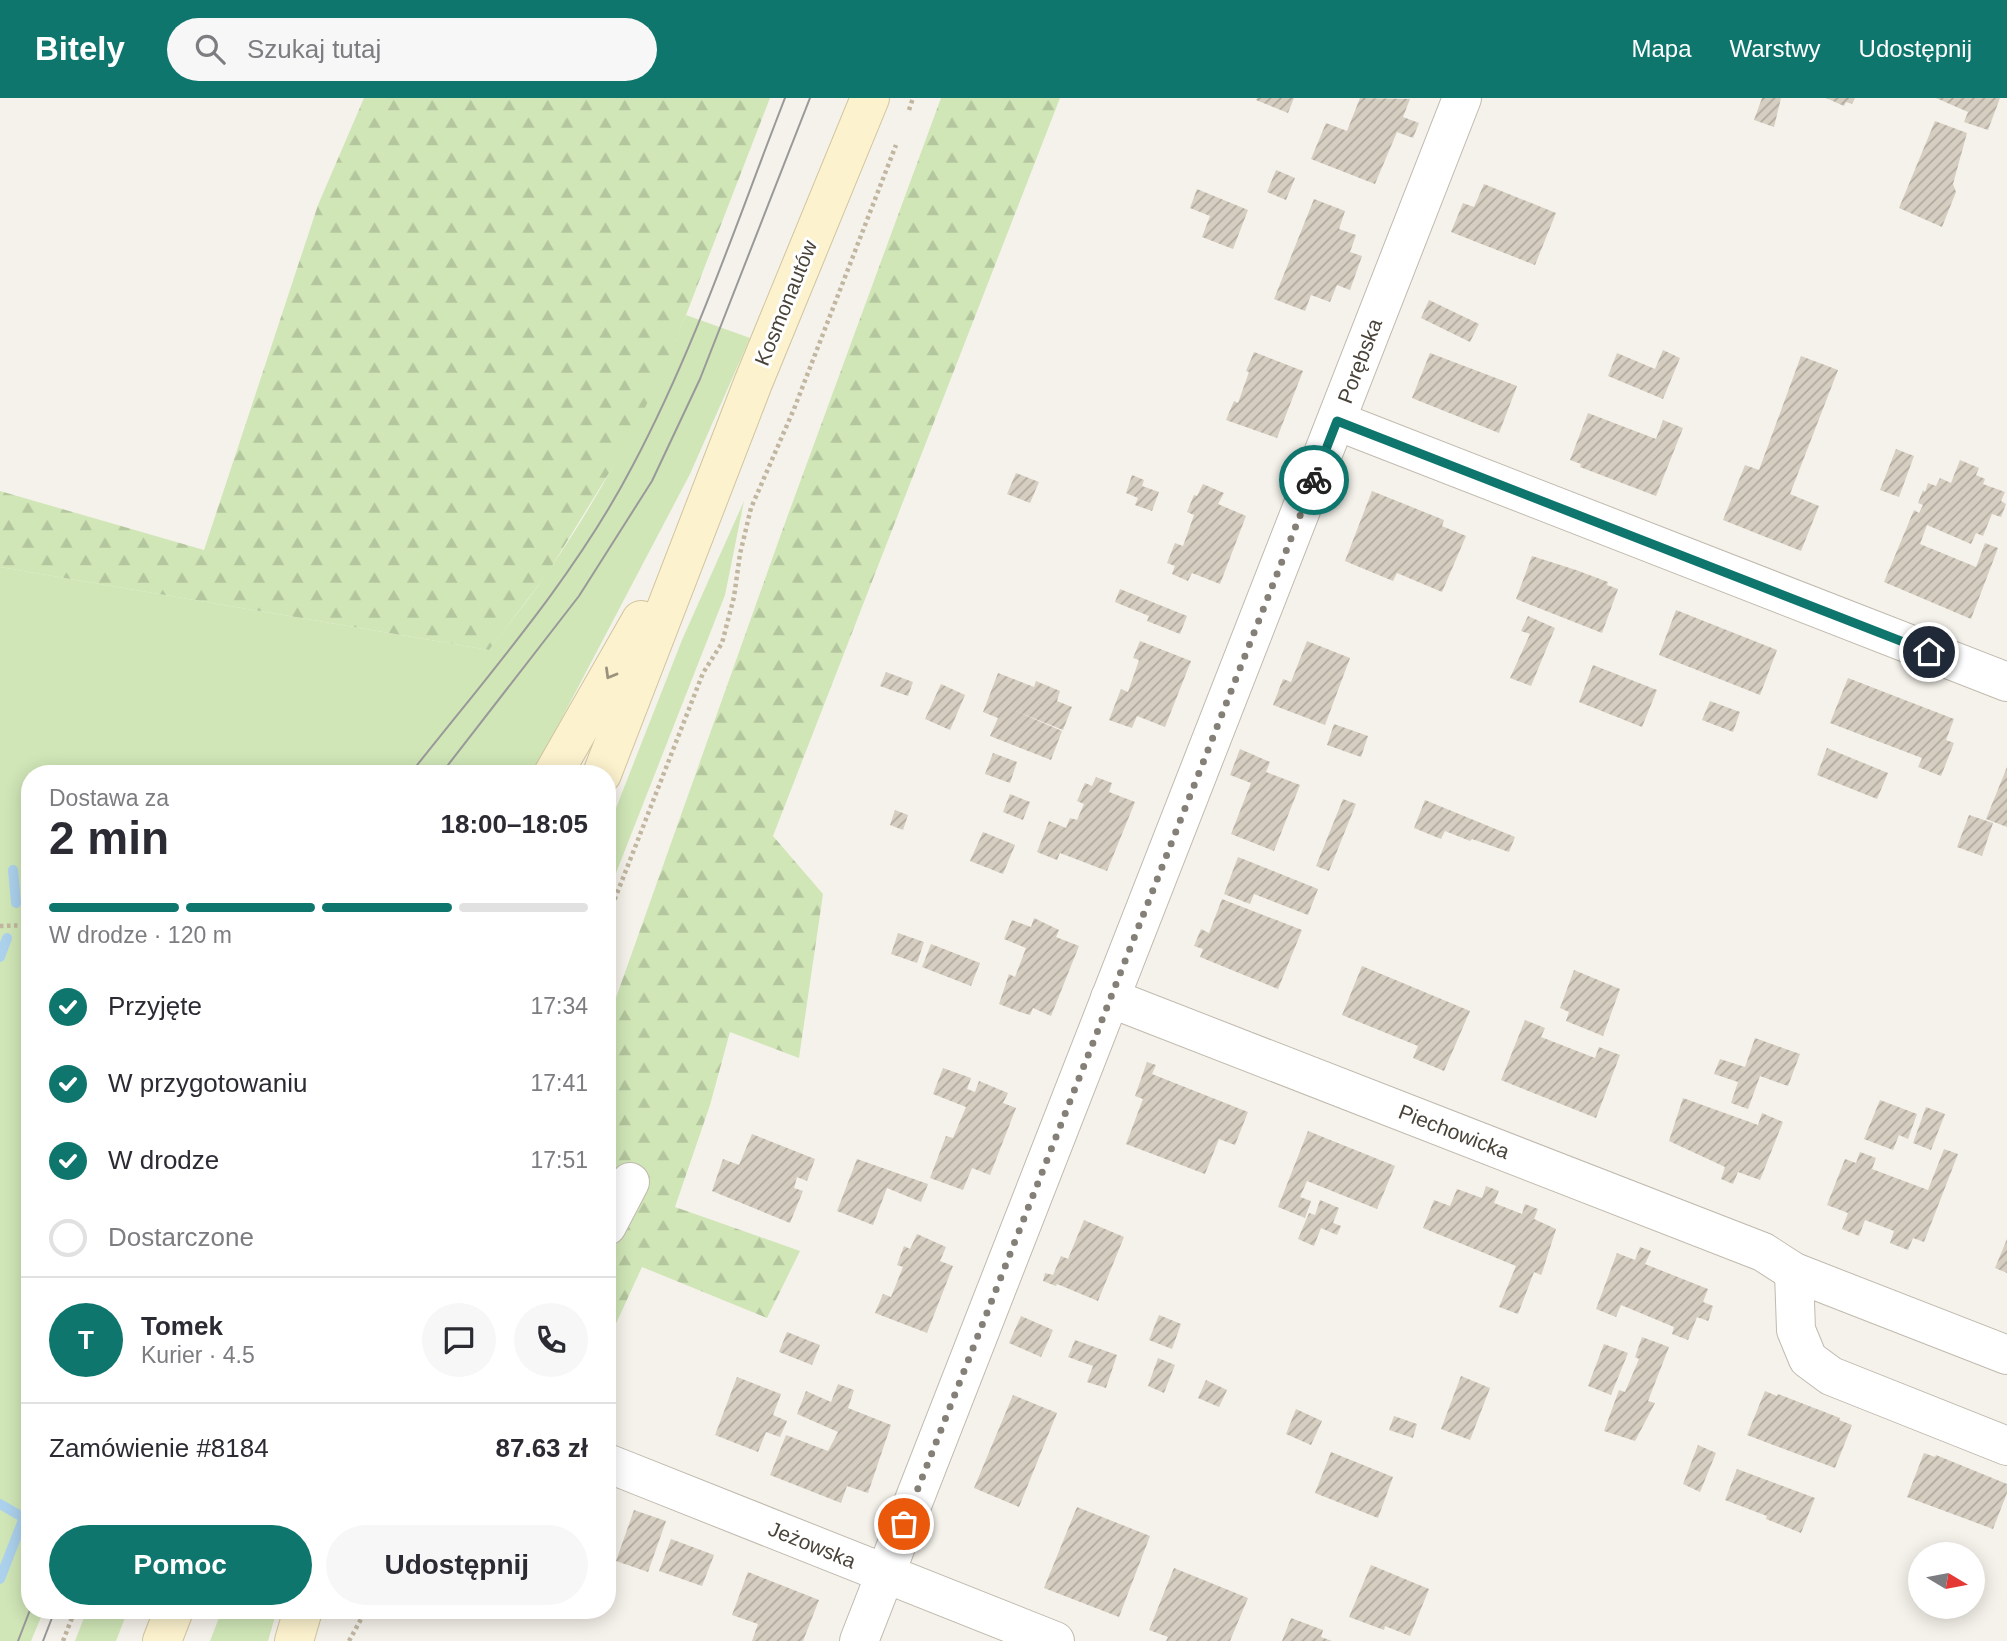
<!DOCTYPE html>
<html lang="pl">
<head>
<meta charset="utf-8">
<style>
  :root { --surface:#fff; --page:#f7f7f7; --text:#2b2b33; --muted:#7c7c81; --line:#e1e1e2; --accent:#0f766e }
  body { margin:0; font-family:Arial,sans-serif; background:var(--page); color:var(--text); height:100vh; display:flex; flex-direction:column; font-size:26px; white-space:nowrap }
  * { box-sizing:border-box; margin:0 }
  p { font-size:23px; color:var(--muted) }
  .icon { flex:none; width:38px; height:38px; fill:none; stroke:currentColor; stroke-width:2; stroke-linecap:round; stroke-linejoin:round }
  .map { position:relative; flex:1; overflow:hidden }
  .drawer { position:absolute; left:21px; top:667px; width:595px; height:854px; display:flex; flex-direction:column; background:var(--surface); border-radius:28px; box-shadow:0 4px 18px #0003 }
  .drawer>* { flex:none }
  .needle { width:46px; rotate:100deg }
  .buttons { position:absolute; left:1908px; top:1444px; display:grid; gap:14px }
  .buttons a { display:grid; place-items:center; width:77px; height:77px; border-radius:50%; background:var(--surface); box-shadow:0 4px 18px #0003; font-size:35px }
  .pin { position:absolute; display:grid; place-items:center; width:60px; height:60px; color:#fff; margin:-30px; border:4px solid #fff; border-radius:50%; box-shadow:0 2px 7px #0007 }
  .courier { position:absolute; display:grid; place-items:center; width:70px; height:70px; margin:-35px; border:5px solid #0f766e; border-radius:50%; background:#fff; color:#222; box-shadow:0 2px 9px #0007 }
  .summary em { font-style:normal; font-weight:600 }
  .summary div { display:flex; flex-direction:column-reverse }
  .summary { display:flex; align-items:center; justify-content:space-between; height:119px; padding:0 28px }
  h1 { font-size:46px; font-weight:600; line-height:52px }
  .bar { display:grid; grid-template-columns:repeat(4,1fr); gap:10px 7px; align-content:center; height:84px; padding:0 28px }
  .bar i { height:9px; border-radius:5px; background:var(--line) }
  .bar .active { background:var(--accent) }
  .bar p { grid-column:span 4 }
  .line { display:flex; align-items:center; gap:18px; padding:0 28px; border-top:2px solid var(--line) }
  .line div { flex:1 }
  .round { display:grid; place-items:center; flex:none; width:74px; height:74px; border-radius:37px; background:var(--page) }
  ol { padding:0 28px; list-style:none }
  li { display:flex; align-items:center; gap:21px; height:77px }
  li p { margin-inline-start:auto }
  li .icon { padding:7px; border-radius:50%; background:var(--accent); color:#fff; stroke-width:4 }
  li:last-child { color:var(--muted) }
  li i { width:38px; height:38px; border:4px solid var(--line); border-radius:50% }
  .cta { display:flex; gap:14px; margin-top:auto; padding:14px 28px }
  .cta a { flex:1; height:80px; border-radius:42px; background:var(--accent); color:#fff; font-size:28px; font-weight:600; line-height:80px; text-align:center }
  .cta a+a { background:var(--page); color:var(--text) }
  header { display:flex; align-items:center; gap:42px; box-sizing:border-box; height:98px; padding:0 35px; background:var(--accent); color:#fff }
  header strong { font-size:33px }
  nav { display:flex; gap:38px; margin-inline-start:auto; font-size:24px }
  .search { width:490px; height:63px; background:var(--page); display:flex; align-items:center; gap:18px; box-sizing:border-box; padding:0 24px; border-radius:38px; color:var(--muted); font-size:26px }
  .map>svg:first-child { display:block }
</style>
</head>
<body>
<header>
<strong>Bitely</strong>
<div class="search"><svg class="icon" aria-label="search" viewBox="0 0 24 24"><circle cx="10" cy="10" r="6"/><path d="M15 15l6 6"/></svg>Szukaj tutaj</div>
<nav><a>Mapa</a><a>Warstwy</a><a>Udostępnij</a></nav>
</header>
<div class="map">
<svg width="2007" height="1543" viewBox="0 0 2007 1543">
  <defs>
    <pattern id="forest-firs" width="22" height="20" patternUnits="userSpaceOnUse" patternTransform="scale(1.75)"><rect width="22" height="20" fill="#d0e6b7"/><path d="M5 1l3.5 6h-7zM16 11l3.5 6h-7z" fill="#b4c69e"/></pattern>
    <pattern id="building-hatch" width="6" height="6" patternUnits="userSpaceOnUse" patternTransform="scale(1.75)"><rect width="6" height="6" fill="#d6cec1"/><path d="M-1 1l2-2M0 6l6-6M5 7l2-2" fill="none" stroke="#b0a99e"/></pattern>
  </defs>
  <rect width="100%" height="100%" fill="#f5f2eb"/>
  <!-- grass -->
  <g fill="#d0e6b7">
    <path d="M 686,217 L 750,240 L 690,376 L 533,675 L 30,676 L 30,1512 L 44,1512 L 31,1543 L 0,1543 L 0,469 L 489,552 C 508,526 529,502 547,475 C 603,394 648,308 686,217 Z"/>
    <polygon points="744,403 725,497 607,798 607,733 682,542"/>
    <polygon points="87,1512 128,1512 116,1543 75,1543"/>
    <polygon points="222,1512 277,1512 268,1543 210,1543"/>
  </g>
  <!-- forest -->
  <g fill="url(#forest-firs)">
    <polygon points="364,0 770,0 686,217 657,286 625,349 547,476 489,552 0,469 0,393 204,452 318,107"/>
    <polygon points="941,0 1060,0 773,738 823,796 799,960 730,934 710,1007 675,1109 800,1153 767,1220 642,1169 607,1245 607,925 781,436"/>
  </g>
  <g fill="none" stroke-linecap="round" stroke-linejoin="round">
    <!-- stream -->
    <g stroke="#acd1ed" stroke-width="10">
      <polyline points="13,772 16,805"/>
      <polyline points="0,859 7,840"/>
      <polyline points="0,1406 24,1420"/>
      <polyline points="0,1481 30,1404"/>
    </g>
  </g>
  <!-- building -->
  <g fill="url(#building-hatch)">
    <polygon points="1257,0 1294,0 1288,15 1256,2"/>
    <polygon points="1360,0 1410,1 1403,19 1419,25 1413,40 1397,34 1375,86 1311,61 1326,25 1347,33"/>
    <polygon points="1762,0 1781,0 1774,29 1754,22"/>
    <polygon points="1826,0 1855,0 1852,6 1846,4 1844,8"/>
    <polygon points="1936,0 2000,0 1988,32 1964,24 1968,14"/>
    <polygon points="1935,23 1967,35 1953,86 1956,94 1942,129 1899,110"/>
    <polygon points="1276,72 1295,80 1286,102 1267,94"/>
    <polygon points="1484,86 1556,115 1535,167 1451,134 1463,105 1474,109"/>
    <polygon points="1197,91 1248,112 1233,151 1202,139 1210,118 1190,110"/>
    <polygon points="1314,101 1345,113 1339,131 1356,137 1350,154 1362,158 1350,192 1337,187 1330,204 1311,197 1305,213 1274,201"/>
    <polygon points="1429,202 1479,226 1470,244 1421,220"/>
    <polygon points="1663,252 1680,260 1663,301 1608,278 1617,255 1655,271"/>
    <polygon points="1254,254 1303,273 1277,340 1226,322 1234,303 1238,305 1249,274 1246,273"/>
    <polygon points="1430,255 1517,288 1499,335 1412,300"/>
    <polygon points="1801,258 1838,272 1790,396 1819,408 1801,453 1723,422 1745,367 1759,372"/>
    <polygon points="1588,315 1656,341 1663,322 1683,330 1656,398 1580,369 1581,366 1570,362"/>
    <polygon points="1896,351 1914,358 1899,399 1880,392"/>
    <polygon points="1960,362 1979,370 1976,377 1985,381 1983,386 2005,394 2001,403 2006,406 2001,419 1992,416 1983,438 1976,435 1971,446 1927,427 1920,446 1976,469 1985,445 1998,450 1971,521 1884,484 1914,412 1919,415 1923,407 1918,405 1923,392 1925,394 1928,385 1936,388 1940,380 1951,385"/>
    <polygon points="1016,375 1039,384 1030,405 1007,396"/>
    <polygon points="1132,377 1144,382 1142,388 1159,394 1152,413 1135,407 1138,400 1126,395"/>
    <polygon points="1203,386 1224,395 1218,406 1246,418 1220,486 1192,475 1188,483 1172,476 1175,468 1167,465 1175,445 1183,448 1194,417 1187,414 1194,397 1197,398"/>
    <polygon points="1372,393 1444,422 1442,428 1466,438 1442,494 1397,475 1393,483 1345,463"/>
    <polygon points="1532,458 1576,472 1608,484 1607,487 1618,491 1602,535 1516,501"/>
    <polygon points="1120,491 1187,518 1180,536 1147,523 1149,518 1115,504"/>
    <polygon points="1676,512 1777,552 1760,597 1659,557"/>
    <polygon points="1528,518 1555,530 1531,588 1510,580 1530,536 1521,533"/>
    <polygon points="1140,543 1191,563 1165,629 1137,618 1132,630 1109,622 1121,591 1128,594 1139,562 1133,560"/>
    <polygon points="1307,543 1350,560 1325,627 1273,607 1283,581 1291,584"/>
    <polygon points="1593,567 1657,592 1642,629 1579,604"/>
    <polygon points="886,574 913,584 908,598 880,588"/>
    <polygon points="998,575 1034,589 1036,583 1060,593 1057,603 1072,609 1063,632 1013,612 1062,633 1051,662 990,638 998,620 983,614"/>
    <polygon points="1848,580 1954,621 1946,642 1954,645 1941,678 1918,669 1922,660 1830,625"/>
    <polygon points="941,586 965,597 950,632 925,621"/>
    <polygon points="1710,603 1740,614 1733,634 1702,622"/>
    <polygon points="1334,626 1368,638 1361,659 1327,647"/>
    <polygon points="1827,650 1888,675 1877,701 1817,677"/>
    <polygon points="1240,651 1270,664 1266,674 1300,687 1274,753 1231,736 1251,685 1230,677"/>
    <polygon points="993,655 1017,664 1010,685 985,676"/>
    <polygon points="2007,669 2007,729 1986,721"/>
    <polygon points="1096,679 1112,685 1109,694 1135,704 1107,773 1060,755 1057,762 1037,754 1049,723 1066,730 1070,720 1077,722 1084,706 1077,703 1085,685 1092,688"/>
    <polygon points="1010,696 1030,704 1023,722 1003,714"/>
    <polygon points="1343,701 1356,706 1329,773 1316,768"/>
    <polygon points="1425,702 1515,739 1509,754 1472,741 1470,743 1445,733 1441,741 1414,730"/>
    <polygon points="895,712 908,717 903,732 890,727"/>
    <polygon points="1969,717 1993,725 1982,758 1957,749"/>
    <polygon points="983,734 1015,747 1003,776 970,763"/>
    <polygon points="1238,759 1318,791 1308,817 1254,796 1250,806 1224,796"/>
    <polygon points="1222,801 1302,832 1278,891 1200,859 1203,851 1194,848 1201,831 1209,835"/>
    <polygon points="1034,820 1059,832 1056,839 1079,848 1051,918 1033,910 1030,917 1020,914 999,906 1009,876 1015,879 1026,850 1004,841 1012,822 1031,829"/>
    <polygon points="898,835 924,844 917,865 891,856"/>
    <polygon points="931,846 980,865 971,888 922,869"/>
    <polygon points="1362,868 1470,913 1444,973 1413,960 1418,948 1342,917"/>
    <polygon points="1574,872 1620,891 1603,938 1566,923 1569,914 1560,910"/>
    <polygon points="1525,922 1545,930 1541,939 1595,960 1599,949 1620,957 1596,1020 1501,982"/>
    <polygon points="1755,940 1800,956 1788,988 1760,978 1748,1011 1731,1005 1738,984 1714,976 1720,961 1745,969"/>
    <polygon points="1147,964 1156,967 1152,976 1248,1014 1235,1047 1219,1041 1205,1076 1126,1046 1143,1001 1135,998"/>
    <polygon points="943,970 971,980 967,991 975,994 979,983 1008,995 1003,1005 1016,1010 990,1077 972,1070 963,1092 930,1080 946,1038 953,1040 966,1009 933,996"/>
    <polygon points="1683,1000 1758,1027 1762,1015 1783,1024 1760,1082 1738,1074 1733,1086 1721,1081 1725,1069 1669,1043"/>
    <polygon points="1880,1002 1917,1016 1908,1041 1899,1037 1893,1052 1864,1041"/>
    <polygon points="1926,1009 1945,1016 1931,1052 1913,1045"/>
    <polygon points="1308,1033 1395,1068 1377,1111 1307,1083 1300,1099 1311,1103 1305,1120 1278,1109"/>
    <polygon points="752,1036 815,1061 807,1083 797,1079 794,1090 803,1093 790,1125 712,1093 723,1061 739,1067"/>
    <polygon points="1944,1051 1958,1056 1924,1144 1913,1140 1908,1152 1890,1145 1894,1133 1865,1122 1859,1138 1842,1131 1848,1115 1827,1107 1845,1061 1856,1065 1860,1054 1876,1060 1872,1071 1928,1092"/>
    <polygon points="857,1061 928,1086 921,1104 887,1090 873,1127 837,1113"/>
    <polygon points="1486,1088 1499,1093 1494,1105 1522,1116 1525,1106 1538,1111 1534,1121 1556,1131 1542,1175 1541,1177 1534,1174 1518,1216 1499,1209 1516,1168 1423,1130 1434,1102 1450,1108 1457,1091 1482,1100"/>
    <polygon points="1320,1102 1339,1110 1333,1125 1341,1128 1337,1137 1321,1130 1314,1148 1298,1141 1309,1115 1315,1117"/>
    <polygon points="1084,1122 1124,1139 1098,1203 1057,1186 1056,1188 1043,1183 1045,1175 1053,1177 1061,1158 1068,1161"/>
    <polygon points="917,1136 946,1149 940,1163 953,1168 927,1235 875,1215 883,1196 891,1199 903,1169 897,1167 904,1148 910,1151"/>
    <polygon points="2007,1141 2007,1175 1995,1170"/>
    <polygon points="1640,1149 1651,1153 1645,1166 1708,1191 1703,1204 1713,1208 1709,1221 1708,1223 1697,1219 1688,1242 1672,1236 1674,1229 1621,1207 1616,1219 1596,1211 1617,1155 1635,1162"/>
    <polygon points="1159,1217 1181,1226 1172,1251 1149,1242"/>
    <polygon points="1021,1218 1053,1232 1041,1259 1009,1245"/>
    <polygon points="787,1234 820,1247 812,1267 779,1254"/>
    <polygon points="1642,1239 1669,1249 1648,1303 1655,1305 1635,1343 1604,1333 1619,1292 1625,1294 1639,1261 1635,1259"/>
    <polygon points="1075,1242 1117,1257 1106,1290 1087,1284 1093,1268 1068,1259"/>
    <polygon points="1604,1246 1628,1255 1611,1297 1588,1288"/>
    <polygon points="1158,1260 1175,1267 1164,1295 1148,1288"/>
    <polygon points="1461,1278 1490,1290 1470,1342 1441,1331"/>
    <polygon points="737,1279 781,1296 773,1317 787,1323 780,1339 766,1334 758,1354 715,1337"/>
    <polygon points="1206,1282 1227,1292 1219,1309 1198,1300"/>
    <polygon points="838,1286 854,1292 848,1310 891,1327 868,1395 847,1388 841,1405 770,1377 786,1337 828,1353 838,1334 797,1316 806,1293 831,1304"/>
    <polygon points="1765,1293 1777,1298 1778,1296 1840,1320 1839,1322 1852,1327 1835,1370 1747,1337"/>
    <polygon points="1013,1297 1057,1315 1019,1409 974,1390"/>
    <polygon points="1296,1311 1322,1323 1311,1347 1286,1336"/>
    <polygon points="1394,1318 1417,1326 1413,1340 1389,1332"/>
    <polygon points="1698,1347 1716,1355 1700,1394 1683,1386"/>
    <polygon points="1331,1354 1393,1379 1378,1420 1315,1395"/>
    <polygon points="1924,1355 1935,1359 1936,1357 2007,1386 2007,1395 1993,1431 1907,1399"/>
    <polygon points="1737,1371 1815,1400 1801,1435 1766,1421 1767,1418 1725,1402"/>
    <polygon points="1077,1409 1150,1438 1119,1519 1044,1490"/>
    <polygon points="634,1412 666,1423 648,1474 616,1463"/>
    <polygon points="671,1441 714,1457 702,1488 659,1473"/>
    <polygon points="1371,1467 1429,1491 1410,1538 1385,1528 1384,1532 1349,1519"/>
    <polygon points="1174,1470 1248,1500 1230,1543 1166,1543 1168,1539 1149,1532"/>
    <polygon points="748,1474 819,1502 803,1543 752,1543 758,1526 732,1517"/>
    <polygon points="1291,1520 1323,1532 1321,1539 1332,1543 1282,1543"/>
  </g>
  <g fill="none" stroke-linecap="round" stroke-linejoin="round">
    <!-- street casing -->
    <g stroke="#c0baae" stroke-width="40">
      <g id="street">
        <polyline points="1337,323 2007,584"/>
        <polyline points="1110,900 1763,1154 1794,1174"/>
        <polyline points="607,1128 630,1084"/>
        <polyline points="2007,1257 1794,1174 1796,1232 1808,1261 1831,1278 2007,1348"/>
        <polyline points="607,1365 1055,1543"/>
        <polyline points="859,1543 1462,0"/>
      </g>
    </g>
    <!-- secondary casing -->
    <g stroke="#d1c59e" stroke-width="40">
      <g id="secondary">
        <polyline points="553,676 641,522"/>
        <polyline points="602,676 753,285 870,0"/>
        <polyline points="162,1543 174,1512"/>
        <polyline points="294,1543 303,1512"/>
      </g>
    </g>
    <!-- path -->
    <g stroke="#c1b6a0" stroke-width="4.5" stroke-dasharray="3.5 3.5" stroke-linecap="butt">
      <polyline points="909,12 913,0"/>
      <polyline points="607,821 703,575 722,545 734,499 740,456 751,410 794,311 896,47"/>
      <polyline points="0,828 30,827"/>
      <polyline points="63,1543 75,1512"/>
      <polyline points="349,1543 366,1512"/>
    </g>
    <!-- street -->
    <use href="#street" stroke="#fff" stroke-width="38"/>
    <!-- secondary -->
    <use href="#secondary" stroke="#fcf2ce" stroke-width="38"/>
    <!-- tram -->
    <g stroke="#999" stroke-width="2">
      <path d="M 410,676 C 488,577 575,479 633,367 C 695,250 737,123 785,0"/>
      <polyline points="441,676 579,498 652,383 700,281 810,0"/>
      <polyline points="18,1543 30,1512"/>
      <polyline points="43,1543 55,1512"/>
    </g>
  </g>
  <!-- one-way arrows -->
  <defs><path id="oneway-chevron" d="M-2-3.5L2.5 0L-2 3.5" fill="none" stroke-width="1.6" stroke-linecap="round" stroke-linejoin="round" transform="scale(1.75)"/></defs>
  <use stroke="#9a927c" href="#oneway-chevron" transform="translate(610 576) rotate(120)"/>
  <g fill="none" stroke-linecap="round" stroke-linejoin="round">
    <!-- done -->
    <polyline stroke="#858077" stroke-width="7" stroke-dasharray="0 12.6" points="904,1426 1314,382"/>
    <!-- route -->
    <polyline stroke="#0f766e" stroke-width="9" points="1314,382 1337,323 1929,554"/>
  </g>
  <g text-anchor="middle" stroke-width="6" stroke-linejoin="round" paint-order="stroke">
    <!-- street labels -->
    <g font-size="21" fill="#494339" stroke="#fff">
      <text transform="translate(786 205) rotate(-68)" y="7">Kosmonautów</text>
      <text transform="translate(1360 263) rotate(-69)" y="7">Porębska</text>
      <text transform="translate(1454 1034) rotate(21)" y="7">Piechowicka</text>
      <text transform="translate(812 1447) rotate(22)" y="7">Jeżowska</text>
    </g>
  </g>
</svg>
<div class="buttons">
<a><svg class="needle" viewBox="-14 -14 28 28"><path d="M0-13l5 13h-10z" fill="#e53935"/><path d="M0 13l5-13h-10z" fill="#7c7c81"/></svg></a>
</div>
<div class="pin" style="left:904px;top:1426px;background:#ea580c"><svg class="icon" aria-label="bag" viewBox="0 0 24 24"><path d="M5 8h14l-1 12H6zM9 8a3 3 0 0 1 6 0"/></svg></div>
<div class="pin" style="left:1929px;top:554px;background:#1f2937"><svg class="icon" aria-label="home" viewBox="0 0 24 24"><path d="M3 11l9-7 9 7M6 9v11h12V9"/></svg></div>
<div class="courier" style="left:1314px;top:382px"><svg class="icon" aria-label="bike" viewBox="0 0 24 24"><circle cx="6" cy="16" r="4"/><circle cx="18" cy="16" r="4"/><path d="M6 16l4-8h5l3 8M10 8l3 8H6M13 5h3"/></svg></div>
<section class="drawer">
<div class="summary"><div><h1>2 min</h1><p>Dostawa za</p></div><em>18:00–18:05</em></div>
<div class="bar"><i class="active"></i><i class="active"></i><i class="active"></i><i></i><p>W drodze · 120 m</p></div>
<ol>
<li><svg class="icon" aria-label="check" viewBox="0 0 24 24"><path d="M5 12l5 5 9-10"/></svg>Przyjęte<p>17:34</p></li>
<li><svg class="icon" aria-label="check" viewBox="0 0 24 24"><path d="M5 12l5 5 9-10"/></svg>W przygotowaniu<p>17:41</p></li>
<li><svg class="icon" aria-label="check" viewBox="0 0 24 24"><path d="M5 12l5 5 9-10"/></svg>W drodze<p>17:51</p></li>
<li><i></i>Dostarczone</li>
</ol>
<div class="line" style="height:126px"><b class="round" style="background:var(--accent);color:#fff">T</b><div><b>Tomek</b><p>Kurier · 4.5</p></div><a class="round"><svg class="icon" aria-label="chat" viewBox="0 0 24 24"><path d="M4 5h16v11H9l-5 4z"/></svg></a><a class="round"><svg class="icon" aria-label="phone" viewBox="0 0 24 24"><path d="M5 4h4l2 5-3 2q2 4 5 5l2-3 5 2v4C11 20 4 13 5 4z"/></svg></a></div>
<div class="line" style="height:91px"><div>Zamówienie #8184</div><b>87.63 zł</b></div>
<div class="cta"><a>Pomoc</a><a>Udostępnij</a></div>
</section>
</div>
</body>
</html>
